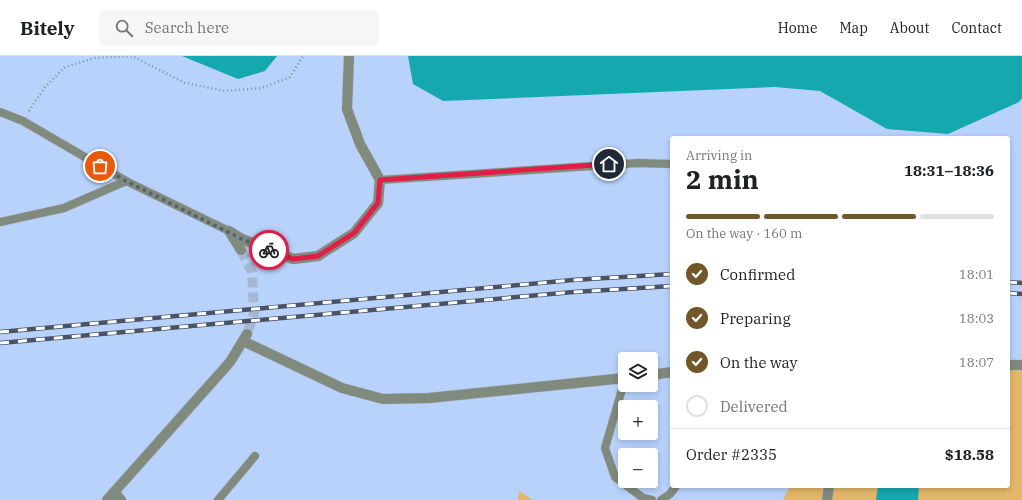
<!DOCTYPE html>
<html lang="en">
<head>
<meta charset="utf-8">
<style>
  :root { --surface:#fff; --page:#f6f6f6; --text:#202124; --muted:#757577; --line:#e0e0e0; --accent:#715729 }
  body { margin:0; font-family:"IBM Plex Serif",serif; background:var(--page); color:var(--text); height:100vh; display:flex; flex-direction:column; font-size:15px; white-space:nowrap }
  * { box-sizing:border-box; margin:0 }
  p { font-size:13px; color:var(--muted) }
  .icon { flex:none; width:22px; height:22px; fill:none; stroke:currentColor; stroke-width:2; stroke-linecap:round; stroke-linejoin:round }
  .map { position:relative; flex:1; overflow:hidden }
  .drawer { position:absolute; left:670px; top:80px; width:340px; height:352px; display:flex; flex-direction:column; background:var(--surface); border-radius:4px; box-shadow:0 2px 6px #0003 }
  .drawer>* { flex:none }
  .controls { position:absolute; left:618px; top:296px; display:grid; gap:8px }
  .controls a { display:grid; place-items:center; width:40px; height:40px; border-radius:4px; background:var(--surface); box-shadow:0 2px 6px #0003; font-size:20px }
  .pin { position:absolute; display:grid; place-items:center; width:34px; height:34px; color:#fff; margin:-17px; border:2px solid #fff; border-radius:50%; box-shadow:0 1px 4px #0007 }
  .courier { position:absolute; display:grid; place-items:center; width:40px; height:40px; margin:-20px; border:3px solid #e11d48; border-radius:50%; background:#fff; color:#222; box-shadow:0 1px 5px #0007 }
  .overview em { font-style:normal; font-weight:700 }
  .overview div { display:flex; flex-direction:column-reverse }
  .overview { display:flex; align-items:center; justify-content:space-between; height:68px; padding:0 16px }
  h1 { font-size:26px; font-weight:700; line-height:30px }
  .bar { display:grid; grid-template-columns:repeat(4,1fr); gap:6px 4px; align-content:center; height:48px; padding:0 16px }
  .bar i { height:5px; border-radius:3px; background:var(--line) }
  .bar .selected { background:var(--accent) }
  .bar p { grid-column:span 4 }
  .line { display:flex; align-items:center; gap:10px; padding:0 16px; border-top:1px solid var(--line) }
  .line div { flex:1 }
  ol { padding:0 16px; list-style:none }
  li { display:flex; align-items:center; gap:12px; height:44px }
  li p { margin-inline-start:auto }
  li .icon { padding:4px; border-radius:50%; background:var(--accent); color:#fff; stroke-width:4 }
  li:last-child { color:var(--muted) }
  li i { width:22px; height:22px; border:2px solid var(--line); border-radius:50% }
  header { display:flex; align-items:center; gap:24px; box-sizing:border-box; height:56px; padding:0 20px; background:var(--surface); border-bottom:1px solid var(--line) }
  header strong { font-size:19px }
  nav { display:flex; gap:22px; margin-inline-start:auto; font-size:14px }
  .search { width:280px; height:36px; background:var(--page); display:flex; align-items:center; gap:10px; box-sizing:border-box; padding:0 14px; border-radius:4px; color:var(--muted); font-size:15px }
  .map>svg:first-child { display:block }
</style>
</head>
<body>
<header>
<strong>Bitely</strong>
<div class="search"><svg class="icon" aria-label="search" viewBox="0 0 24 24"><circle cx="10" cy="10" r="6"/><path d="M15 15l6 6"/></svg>Search here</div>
<nav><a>Home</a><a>Map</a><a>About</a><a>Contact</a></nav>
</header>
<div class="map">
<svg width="1022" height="444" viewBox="0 0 1022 444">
  <rect width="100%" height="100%" fill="#cddefb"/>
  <!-- built -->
  <path fill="#b8d2fc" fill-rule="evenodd" d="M 0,0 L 1022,0 L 1022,444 L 0,444 ZM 672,82 L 1008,82 L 1008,430 L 672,430 ZM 625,303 L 651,303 L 651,329 L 625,329 ZM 625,351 L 651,351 L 651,377 L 625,377 ZM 625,399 L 651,399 L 651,425 L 625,425 Z"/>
  <!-- green -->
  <g fill="#e3b769">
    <polygon points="1022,312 1022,444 783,444 790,430 1008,430 1008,313"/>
    <polygon points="519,435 533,444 518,444"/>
  </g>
  <!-- water -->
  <g fill="#15a8af">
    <polygon points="182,0 277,0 265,15 238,23"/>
    <polygon points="408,0 1022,0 1022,42 1019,46 948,78 887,73 820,35 775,31 443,45 413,28"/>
    <polygon points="878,430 919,430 918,444 876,444"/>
  </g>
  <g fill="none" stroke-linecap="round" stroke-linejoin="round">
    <!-- minor-tunnel -->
    <polyline stroke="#a8b7d1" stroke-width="10" stroke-dasharray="10 5" stroke-linecap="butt" points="241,194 252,216 254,257 247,278"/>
    <!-- service casing -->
    <g stroke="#acbbd5" stroke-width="9">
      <g id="service">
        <polyline points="0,56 23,65 126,125 229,175"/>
        <polyline points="380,124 638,107 672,108"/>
        <polyline points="0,166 64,152 126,125"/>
        <polyline points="625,323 605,392 615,421 643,442 652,444"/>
        <polyline points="218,444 255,400"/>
        <polyline points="661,444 670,438 676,430"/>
      </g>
    </g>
    <!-- minor casing -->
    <g stroke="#acbbd5" stroke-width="11">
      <g id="minor">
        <polyline points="229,175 242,183 293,203 318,200 354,177 378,147 380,124 360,88 347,53 349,0"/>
        <polyline points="231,178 241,194"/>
        <polyline points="243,285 342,332 383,343 429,342 625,322"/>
        <polyline points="1008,309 1022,309"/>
        <polyline points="651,319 672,316"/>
        <polyline points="114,436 121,444"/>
        <polyline points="107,444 230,306 247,278"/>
        <polyline points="827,444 829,430"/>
      </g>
    </g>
    <!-- path -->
    <polyline stroke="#818fa5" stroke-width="2.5" stroke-dasharray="1 3" stroke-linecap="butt" points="29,55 45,31 65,11 95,2 132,0 185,27 225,35 262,32 290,21 303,0"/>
    <!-- service -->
    <use href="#service" stroke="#808b7d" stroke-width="8"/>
    <!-- minor -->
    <use href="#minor" stroke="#808b7d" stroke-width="10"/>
    <!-- rail casing -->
    <g stroke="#495365" stroke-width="4.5">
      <g id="rail">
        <polyline points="1008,226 1022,227"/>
        <polyline points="1008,237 1022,238"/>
        <polyline points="0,276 573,224 672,218"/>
        <polyline points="0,287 574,236 672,230"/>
      </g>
    </g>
    <!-- rail -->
    <use href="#rail" stroke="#fefefe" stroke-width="3" stroke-dasharray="9" stroke-linecap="butt"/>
  </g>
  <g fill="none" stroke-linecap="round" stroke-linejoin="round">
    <!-- done -->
    <polyline stroke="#556072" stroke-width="4" stroke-dasharray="0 7.2" points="100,110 126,125 242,183 269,194"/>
    <!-- route -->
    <polyline stroke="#e11d48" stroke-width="5" points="269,194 293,203 318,200 354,177 378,147 380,124 609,108"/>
  </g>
</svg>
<div class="controls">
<a><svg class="icon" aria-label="layers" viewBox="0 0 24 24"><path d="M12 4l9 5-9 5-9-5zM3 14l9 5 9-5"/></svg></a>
<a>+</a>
<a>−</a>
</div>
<div class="pin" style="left:100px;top:110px;background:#ea580c"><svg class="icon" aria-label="bag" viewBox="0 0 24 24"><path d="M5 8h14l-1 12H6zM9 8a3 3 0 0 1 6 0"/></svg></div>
<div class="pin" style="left:609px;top:108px;background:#1f2937"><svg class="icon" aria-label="home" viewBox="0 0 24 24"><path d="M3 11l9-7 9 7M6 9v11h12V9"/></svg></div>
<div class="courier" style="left:269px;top:194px"><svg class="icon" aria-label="bike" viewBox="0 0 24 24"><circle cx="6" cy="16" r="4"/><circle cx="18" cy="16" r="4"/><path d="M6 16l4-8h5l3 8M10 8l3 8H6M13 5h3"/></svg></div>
<section class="drawer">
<div class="overview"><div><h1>2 min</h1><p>Arriving in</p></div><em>18:31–18:36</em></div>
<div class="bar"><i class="selected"></i><i class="selected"></i><i class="selected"></i><i></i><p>On the way · 160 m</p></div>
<ol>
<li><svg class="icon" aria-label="check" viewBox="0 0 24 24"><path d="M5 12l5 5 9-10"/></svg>Confirmed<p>18:01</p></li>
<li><svg class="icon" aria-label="check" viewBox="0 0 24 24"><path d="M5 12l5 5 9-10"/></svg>Preparing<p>18:03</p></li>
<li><svg class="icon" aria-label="check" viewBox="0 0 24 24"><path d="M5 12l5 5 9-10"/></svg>On the way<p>18:07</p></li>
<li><i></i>Delivered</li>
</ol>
<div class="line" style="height:52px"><div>Order #2335</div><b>$18.58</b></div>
</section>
</div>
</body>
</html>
